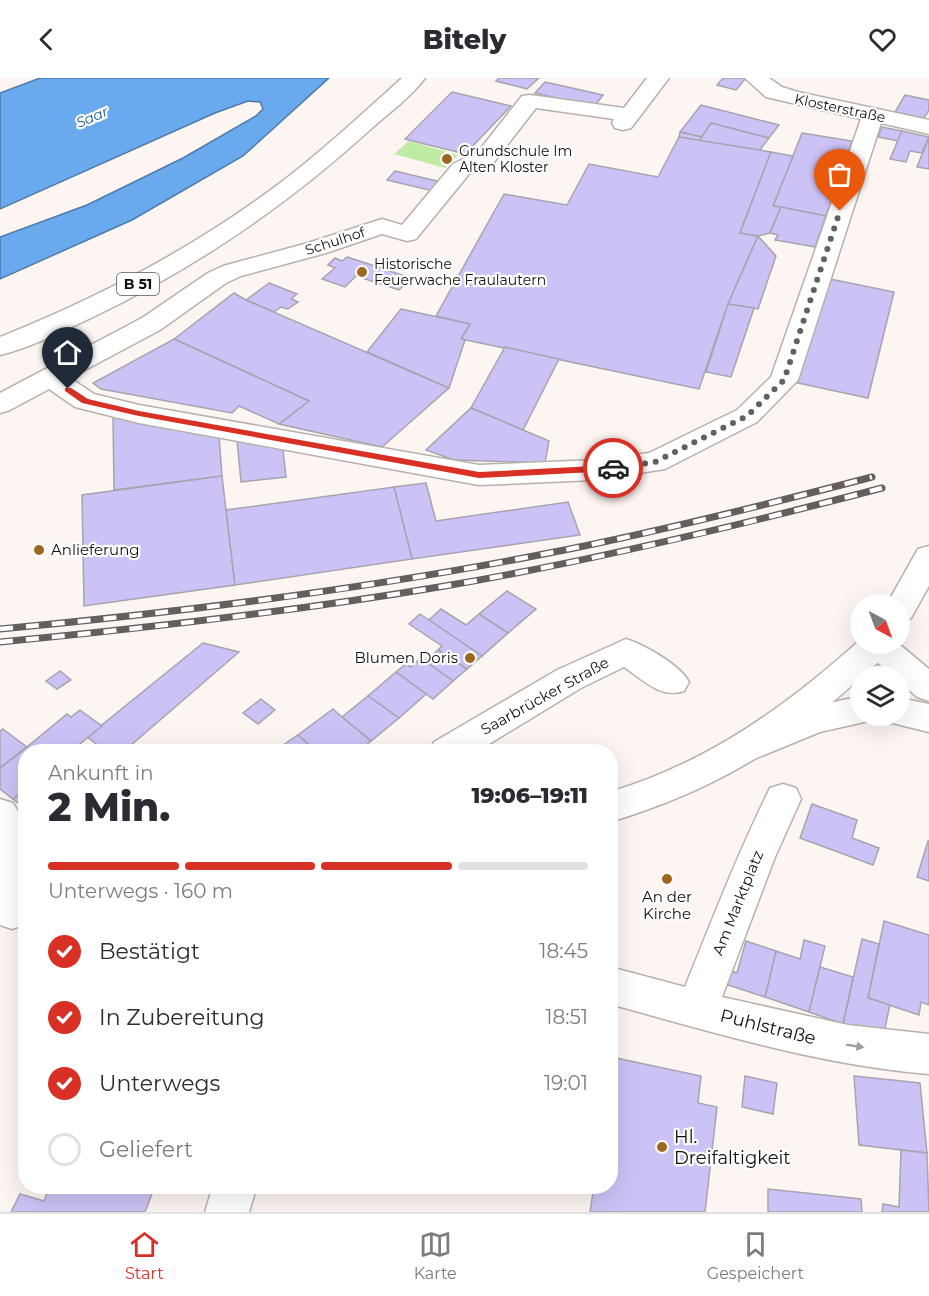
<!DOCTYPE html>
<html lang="de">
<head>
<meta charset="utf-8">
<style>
  :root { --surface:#fff; --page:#f7f7f7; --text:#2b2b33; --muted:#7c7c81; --line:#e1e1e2; --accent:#d93025 }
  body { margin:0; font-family:Montserrat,sans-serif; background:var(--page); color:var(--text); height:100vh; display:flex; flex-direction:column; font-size:22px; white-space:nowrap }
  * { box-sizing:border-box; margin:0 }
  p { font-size:20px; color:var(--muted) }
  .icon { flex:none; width:33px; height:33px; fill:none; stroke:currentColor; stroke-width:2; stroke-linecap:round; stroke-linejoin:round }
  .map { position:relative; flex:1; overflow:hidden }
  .panel { position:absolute; left:18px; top:666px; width:600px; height:450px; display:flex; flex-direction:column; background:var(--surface); border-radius:24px; box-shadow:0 6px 24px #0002 }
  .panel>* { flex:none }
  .needle { width:39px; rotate:139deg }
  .tools { position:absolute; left:850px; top:516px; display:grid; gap:12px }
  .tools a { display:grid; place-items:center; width:60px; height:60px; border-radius:50%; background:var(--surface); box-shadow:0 6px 24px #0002; font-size:30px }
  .pin { position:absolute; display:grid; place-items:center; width:51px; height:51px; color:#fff; margin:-62px -26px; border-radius:50% 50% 50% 0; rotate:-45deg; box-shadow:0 0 6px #0007 }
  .pin .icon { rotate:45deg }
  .courier { position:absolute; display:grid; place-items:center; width:60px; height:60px; margin:-30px; border:4px solid #d93025; border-radius:50%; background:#fff; color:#222; box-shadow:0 2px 8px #0007 }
  .head em { font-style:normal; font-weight:800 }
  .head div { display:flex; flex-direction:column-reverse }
  .head { display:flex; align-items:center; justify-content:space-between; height:102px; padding:0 30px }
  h1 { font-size:39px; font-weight:800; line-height:45px }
  .bar { display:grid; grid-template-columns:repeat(4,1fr); gap:9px 6px; align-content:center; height:72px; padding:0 30px }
  .bar i { height:8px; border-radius:4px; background:var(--line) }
  .bar .selected { background:var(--accent) }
  .bar p { grid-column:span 4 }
  ol { padding:0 30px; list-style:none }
  li { display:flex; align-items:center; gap:18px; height:66px }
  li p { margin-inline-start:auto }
  li .icon { padding:6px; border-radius:50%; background:var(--accent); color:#fff; stroke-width:4 }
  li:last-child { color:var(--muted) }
  li i { width:33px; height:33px; border:3px solid var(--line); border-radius:50% }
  header { display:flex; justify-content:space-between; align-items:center; height:78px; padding:0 30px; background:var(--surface); font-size:27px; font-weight:800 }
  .tab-bar { display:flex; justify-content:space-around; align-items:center; height:84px; border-top:2px solid var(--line); background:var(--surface); font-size:16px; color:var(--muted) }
  .tab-bar a { display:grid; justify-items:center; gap:3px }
  .tab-bar .selected { color:var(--accent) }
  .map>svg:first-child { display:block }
</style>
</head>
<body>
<header><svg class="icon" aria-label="back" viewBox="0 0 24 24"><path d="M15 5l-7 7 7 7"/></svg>Bitely<svg class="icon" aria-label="heart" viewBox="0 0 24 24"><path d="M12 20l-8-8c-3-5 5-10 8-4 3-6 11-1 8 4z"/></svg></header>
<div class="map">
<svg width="929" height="1134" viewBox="0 0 929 1134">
  <rect width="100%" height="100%" fill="#fdf5f1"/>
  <!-- green -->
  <polygon fill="#bfeba2" points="409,63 458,77 445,90 394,76"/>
  <!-- water -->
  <polygon fill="#69a9ee" stroke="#4f7baa" stroke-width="1.5" points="40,0 329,0 243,78 132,142 0,201 0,159 87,127 183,80 256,38 263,31 260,24 248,23 215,35 0,131 0,15"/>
  <!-- building -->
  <g fill="#ccc2f5" stroke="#a6a4ae" stroke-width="1.5">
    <polygon points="499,0 539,0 527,11 496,3"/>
    <polygon points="723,0 746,0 736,12 717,7"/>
    <polygon points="545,4 603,17 594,29 535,15"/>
    <polygon points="452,14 511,28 465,76 405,61"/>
    <polygon points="905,17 929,22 929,32 924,40 895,34"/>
    <polygon points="701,27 779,47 769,60 711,45 702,59 680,54"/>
    <polygon points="711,45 769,60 759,73 699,63"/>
    <polygon points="882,49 902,53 898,63 878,59"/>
    <polygon points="902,53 929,59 922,75 910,73 906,84 890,81"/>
    <polygon points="680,54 702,59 699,63 679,59"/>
    <polygon points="802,55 852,63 826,138 773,128"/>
    <polygon points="679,59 771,74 740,155 758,158 728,226 699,311 461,261 470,246 436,238 504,116 567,127 589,86 658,99"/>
    <polygon points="929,59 929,91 917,89"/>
    <polygon points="771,74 793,78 773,128 781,129 770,155 758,158 740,155"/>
    <polygon points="395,93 441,104 433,113 387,102"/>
    <polygon points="781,129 826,138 815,169 775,162 778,157 770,155"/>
    <polygon points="758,158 776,178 758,231 728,226"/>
    <polygon points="347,179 372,187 411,200 399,212 356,198 345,209 322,201 335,190 328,187 335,180 342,183"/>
    <polygon points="825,200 894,214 868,320 793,304"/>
    <polygon points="269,205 297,216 291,221 298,224 288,231 281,229 274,234 246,222"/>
    <polygon points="234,215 246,222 449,310 382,369 279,346 309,323 174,261"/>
    <polygon points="728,226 754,230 731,299 706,294"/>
    <polygon points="401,231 470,246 461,261 465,262 449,310 367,274"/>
    <polygon points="174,261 309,323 279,346 239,328 232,335 101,311 93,305"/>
    <polygon points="505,269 559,281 523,352 471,330"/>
    <polygon points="471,330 549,363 545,385 454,382 426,372"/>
    <polygon points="113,339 219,358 222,398 114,412"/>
    <polygon points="237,362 283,372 286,399 241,404"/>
    <polygon points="222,398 235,507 84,528 82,417"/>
    <polygon points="426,405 436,443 568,424 580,457 412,481 394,409"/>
    <polygon points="394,409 412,481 235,507 226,432"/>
    <polygon points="507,513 536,531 508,555 479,536"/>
    <polygon points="441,531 466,547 479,536 508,555 482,578 429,542"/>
    <polygon points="420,536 429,542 482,578 467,591 438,572 442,568 409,546"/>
    <polygon points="203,565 239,574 123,674 107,674 87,659"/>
    <polygon points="438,572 467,591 453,603 425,583"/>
    <polygon points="421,580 453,603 433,621 396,594 406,586 411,589"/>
    <polygon points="60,593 71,602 57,611 46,603"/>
    <polygon points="396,594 426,616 399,640 368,618"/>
    <polygon points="368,618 399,640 371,663 342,639"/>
    <polygon points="261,621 275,632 258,646 243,635"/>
    <polygon points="333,631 342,639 371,663 358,674 317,674 298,657"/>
    <polygon points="80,632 102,648 70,674 33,674 27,669 67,636 71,639"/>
    <polygon points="3,651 27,669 0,690 0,653"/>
    <polygon points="298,657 317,674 280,674 277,671"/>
    <polygon points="27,669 33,674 26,674 26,711 13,721 0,711 0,690"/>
    <polygon points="26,711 26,731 13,721"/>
    <polygon points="812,726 857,742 852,760 879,770 873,787 800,760"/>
    <polygon points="928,763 929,763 929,803 917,799"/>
    <polygon points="884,843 929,857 929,927 921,924 919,937 868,920"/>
    <polygon points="862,861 879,866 868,920 890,927 883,959 843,946"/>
    <polygon points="804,862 825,868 809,934 765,919 776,873 800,881"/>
    <polygon points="746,863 776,873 765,919 722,905 726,891 737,895"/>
    <polygon points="820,889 853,899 843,946 809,934"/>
    <polygon points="616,980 701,998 698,1025 717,1029 705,1134 590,1134 594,1108 610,1108 610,1014"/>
    <polygon points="745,998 777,1005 773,1036 742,1029"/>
    <polygon points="854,998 920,1005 927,1075 859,1067"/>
    <polygon points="901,1072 927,1075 929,1134 882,1134 883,1126 899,1129"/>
    <polygon points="50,1108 155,1108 145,1134 11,1134 20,1116 44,1123"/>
    <polygon points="768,1111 861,1121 862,1134 768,1134"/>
  </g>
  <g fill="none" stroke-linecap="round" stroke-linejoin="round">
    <!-- minor casing -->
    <g stroke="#bab0ab" stroke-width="3">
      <g id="minor">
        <polygon points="647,0 669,0 631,50 623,52 615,50 612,45 614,41 536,30 494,84 469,96 416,161 407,163 382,156 326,175 241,198 226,205 160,252 70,300 94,316 139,327 479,387 595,382 649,375 737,332 771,299 861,41 766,19 745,0 769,0 782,9 798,14 929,42 929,56 881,45 798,302 757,344 665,391 595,402 479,407 139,345 75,329 49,311 10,332 0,335 0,315 142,240 208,195 223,188 308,165 382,141 402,147 453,86 478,74 522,18 530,17 624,30"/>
        <path d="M 626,561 C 645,567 680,587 689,604 L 684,613 C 661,621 643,602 624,589 L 581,610 L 476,674 L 429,674 L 434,664 L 557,592 Z"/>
        <path d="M 861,561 L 861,566 L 893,566 C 886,580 873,588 862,598 C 785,670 712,713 610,744 L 610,714 C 707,685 787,628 861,561 Z"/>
        <path d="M 783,706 L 796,710 L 801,721 L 775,779 L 722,919 L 848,947 L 929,956 L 929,996 C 819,987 716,955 610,926 L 610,889 L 685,909 C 712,842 738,775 770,710 Z"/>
        <polygon points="0,721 13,725 26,747 26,846 12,851 0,847"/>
        <polygon points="213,1108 257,1108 249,1134 205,1134"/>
      </g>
    </g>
    <!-- major casing -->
    <g stroke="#bab0ab" stroke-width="3">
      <g id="major">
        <path d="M 402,0 L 425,0 C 411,19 389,35 372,50 C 288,127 195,190 93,239 C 63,253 32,269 0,277 L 0,259 C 98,220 192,171 276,108 C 320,75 361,37 402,0 Z"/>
        <polygon points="929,468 929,508 911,540 900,544 900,526 887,526 918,471"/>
        <polygon points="862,566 899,566 929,591 929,623 917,619 900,604 900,598 893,598 866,575"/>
        <polygon points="861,618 861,638 875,638 873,642 820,654 742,686 730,682 724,672 730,662 803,631"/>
        <polygon points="900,620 929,626 929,654 888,644 885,638 900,638"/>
      </g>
    </g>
    <!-- minor -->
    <use href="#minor" fill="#fff" fill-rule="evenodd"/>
    <!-- major -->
    <use href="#major" fill="#fff" fill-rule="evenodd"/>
    <!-- rail casing -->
    <g stroke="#645f5d" stroke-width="7">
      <g id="rail">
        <path d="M 0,551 C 184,534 368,511 549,475 C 658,454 765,427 872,399"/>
        <path d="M 0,564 C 149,550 297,533 445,508 C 592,483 737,448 882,410"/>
      </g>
    </g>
    <!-- rail -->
    <use href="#rail" stroke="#fff" stroke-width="4.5" stroke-dasharray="13" stroke-linecap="butt"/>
  </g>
  <!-- one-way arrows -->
  <defs><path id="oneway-solid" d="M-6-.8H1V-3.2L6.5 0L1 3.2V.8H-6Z" transform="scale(1.5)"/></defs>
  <use fill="#a09f9e" href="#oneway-solid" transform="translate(855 968) rotate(9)"/>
  <!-- route -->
  <polygon fill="#d93025" points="65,310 71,310 88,321 139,333 479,394 613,387 618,390 613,393 479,400 139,338 82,325 65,313"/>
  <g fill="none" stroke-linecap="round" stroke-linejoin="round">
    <!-- done -->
    <polyline stroke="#64605d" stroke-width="6" stroke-dasharray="0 10.8" points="613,390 655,384 747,338 784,302 840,133"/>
  </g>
  <!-- markers -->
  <g fill="#9d6720" stroke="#fff" stroke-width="2">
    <circle cx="447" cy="81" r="6"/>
    <circle cx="362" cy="194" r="6"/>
    <circle cx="39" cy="472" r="6"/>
    <circle cx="470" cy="580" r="6"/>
    <circle cx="667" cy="801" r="6"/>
    <circle cx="662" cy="1069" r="6"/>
  </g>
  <g text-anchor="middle" stroke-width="4.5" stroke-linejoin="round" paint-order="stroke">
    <!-- far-street labels -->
    <g font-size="14" fill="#120f0d" stroke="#fff">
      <text transform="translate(840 30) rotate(12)" y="5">Klosterstraße</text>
      <text transform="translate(335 163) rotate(-18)" y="5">Schulhof</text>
    </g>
    <!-- far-water labels -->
    <g font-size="14" font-style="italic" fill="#175a98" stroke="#fff">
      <text transform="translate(92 39) rotate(-23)" y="5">Saar</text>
    </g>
    <!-- far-poi labels -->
    <g font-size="14" fill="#120f0d" stroke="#fff" text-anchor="start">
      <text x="459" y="78">Grundschule Im<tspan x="459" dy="16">Alten Kloster</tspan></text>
      <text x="374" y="191">Historische<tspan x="374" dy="16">Feuerwache Fraulautern</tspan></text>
    </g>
    <!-- shield labels -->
    <rect fill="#fff" stroke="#595756" stroke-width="1.5" x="117" y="195" width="42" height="22" rx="4.5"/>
    <g font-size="14" font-weight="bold" fill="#120f0d">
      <text x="138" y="211">B 51</text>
    </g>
    <!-- poi labels -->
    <g font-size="15" fill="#120f0d" stroke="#fff" text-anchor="start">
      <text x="51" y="477">Anlieferung</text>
      <text x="458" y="585" text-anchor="end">Blumen Doris</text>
      <text x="667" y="824" text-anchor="middle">An der<tspan x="667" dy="17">Kirche</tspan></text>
    </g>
    <!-- street labels -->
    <g font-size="15" fill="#120f0d" stroke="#fff">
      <text transform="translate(545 618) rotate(-29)" y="5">Saarbrücker Straße</text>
      <text transform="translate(738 825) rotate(-68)" y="5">Am Marktplatz</text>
    </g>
    <!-- near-street labels -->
    <g font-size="18" fill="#120f0d" stroke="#fff">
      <text transform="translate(768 949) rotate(14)" y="6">Puhlstraße</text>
    </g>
    <!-- near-poi labels -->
    <g font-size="18" fill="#120f0d" stroke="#fff" text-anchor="start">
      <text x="674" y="1065">Hl.<tspan x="674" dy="21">Dreifaltigkeit</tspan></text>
    </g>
  </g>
</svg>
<div class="tools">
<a><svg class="needle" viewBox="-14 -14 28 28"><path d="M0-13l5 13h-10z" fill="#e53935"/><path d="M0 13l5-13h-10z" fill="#7c7c81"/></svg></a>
<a><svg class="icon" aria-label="layers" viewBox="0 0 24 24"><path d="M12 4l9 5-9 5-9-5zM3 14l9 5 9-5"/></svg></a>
</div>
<div class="pin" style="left:840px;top:133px;background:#ea580c"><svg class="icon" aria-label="bag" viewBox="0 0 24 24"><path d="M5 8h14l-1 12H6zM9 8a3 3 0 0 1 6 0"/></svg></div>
<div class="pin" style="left:68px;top:311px;background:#1f2937"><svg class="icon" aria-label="home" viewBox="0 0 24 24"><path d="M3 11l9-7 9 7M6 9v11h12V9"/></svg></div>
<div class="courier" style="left:613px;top:390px"><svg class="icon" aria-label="car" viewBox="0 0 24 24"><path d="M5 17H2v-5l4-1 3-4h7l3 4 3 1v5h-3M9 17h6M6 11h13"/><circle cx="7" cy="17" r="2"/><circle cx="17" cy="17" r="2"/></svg></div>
<section class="panel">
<div class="head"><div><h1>2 Min.</h1><p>Ankunft in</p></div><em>19:06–19:11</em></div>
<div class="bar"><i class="selected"></i><i class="selected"></i><i class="selected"></i><i></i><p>Unterwegs · 160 m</p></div>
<ol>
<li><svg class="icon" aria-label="check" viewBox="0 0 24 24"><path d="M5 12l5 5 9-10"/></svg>Bestätigt<p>18:45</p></li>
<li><svg class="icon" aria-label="check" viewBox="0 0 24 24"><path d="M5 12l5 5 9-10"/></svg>In Zubereitung<p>18:51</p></li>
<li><svg class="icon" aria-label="check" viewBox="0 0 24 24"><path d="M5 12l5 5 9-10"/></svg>Unterwegs<p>19:01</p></li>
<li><i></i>Geliefert</li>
</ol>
</section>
</div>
<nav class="tab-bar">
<a class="selected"><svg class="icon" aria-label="home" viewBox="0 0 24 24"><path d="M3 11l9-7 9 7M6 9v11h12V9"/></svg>Start</a>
<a><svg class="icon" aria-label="map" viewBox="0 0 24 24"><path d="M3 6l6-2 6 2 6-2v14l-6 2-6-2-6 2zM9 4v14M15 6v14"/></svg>Karte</a>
<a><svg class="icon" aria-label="saved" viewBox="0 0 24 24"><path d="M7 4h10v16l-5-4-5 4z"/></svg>Gespeichert</a>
</nav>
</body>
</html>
